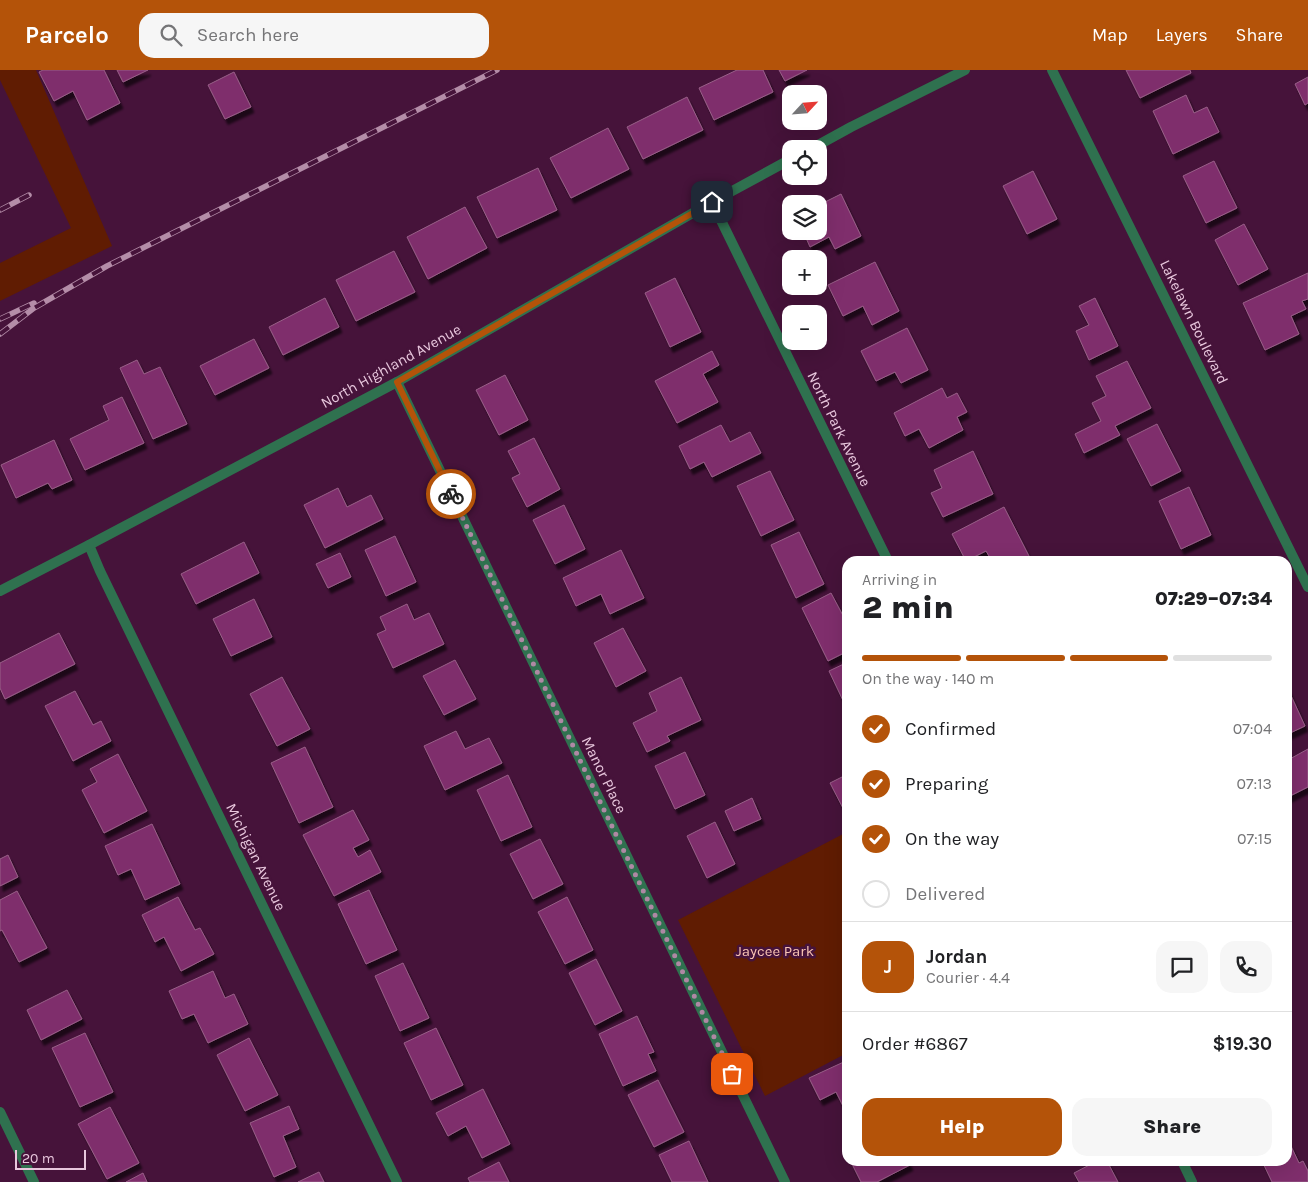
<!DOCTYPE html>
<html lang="en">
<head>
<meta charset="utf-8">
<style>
  :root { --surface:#fff; --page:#f6f6f6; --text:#202124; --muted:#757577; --line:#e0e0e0; --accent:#b45309 }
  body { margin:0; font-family:Karla,sans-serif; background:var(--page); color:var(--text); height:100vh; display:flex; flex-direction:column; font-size:19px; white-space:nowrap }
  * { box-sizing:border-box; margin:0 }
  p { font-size:16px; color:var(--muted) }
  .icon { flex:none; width:28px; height:28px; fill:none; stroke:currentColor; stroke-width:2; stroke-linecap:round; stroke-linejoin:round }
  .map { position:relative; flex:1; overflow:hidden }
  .side { position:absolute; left:842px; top:486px; width:450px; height:610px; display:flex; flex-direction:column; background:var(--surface); border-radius:15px; box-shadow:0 5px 20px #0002 }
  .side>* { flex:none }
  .needle { width:32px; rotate:64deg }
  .tools { position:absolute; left:782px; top:15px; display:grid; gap:10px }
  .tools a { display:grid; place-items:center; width:45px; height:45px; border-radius:10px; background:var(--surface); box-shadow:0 5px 20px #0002; font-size:25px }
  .scale { position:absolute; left:15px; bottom:12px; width:71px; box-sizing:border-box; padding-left:5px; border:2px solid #e8c7dd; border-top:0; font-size:14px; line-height:18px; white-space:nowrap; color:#e8c7dd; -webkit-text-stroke:4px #46133a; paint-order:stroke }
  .pin { position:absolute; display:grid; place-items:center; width:42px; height:42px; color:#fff; margin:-21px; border-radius:10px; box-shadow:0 2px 8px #0006 }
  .courier { position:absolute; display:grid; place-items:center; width:50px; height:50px; margin:-25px; border:4px solid #b45309; border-radius:50%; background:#fff; color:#222; box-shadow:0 1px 6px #0007 }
  .overview em { font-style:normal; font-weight:800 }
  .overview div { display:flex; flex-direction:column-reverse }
  .overview { display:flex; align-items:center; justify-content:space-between; height:85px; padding:0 20px }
  h1 { font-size:32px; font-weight:800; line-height:38px }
  .bar { display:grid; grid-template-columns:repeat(4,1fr); gap:8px 5px; align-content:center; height:60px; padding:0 20px }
  .bar i { height:6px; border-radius:4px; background:var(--line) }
  .bar .current { background:var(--accent) }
  .bar p { grid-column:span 4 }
  .line { display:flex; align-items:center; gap:12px; padding:0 20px; border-top:1px solid var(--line) }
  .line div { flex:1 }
  .round { display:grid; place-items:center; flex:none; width:52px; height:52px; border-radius:15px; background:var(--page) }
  ol { padding:0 20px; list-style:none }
  li { display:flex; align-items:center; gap:15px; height:55px }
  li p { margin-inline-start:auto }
  li .icon { padding:5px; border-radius:50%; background:var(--accent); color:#fff; stroke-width:4 }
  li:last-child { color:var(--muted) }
  li i { width:28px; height:28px; border:2px solid var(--line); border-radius:50% }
  .cta { display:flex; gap:10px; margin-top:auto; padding:10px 20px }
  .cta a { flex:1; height:58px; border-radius:15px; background:var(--accent); color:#fff; font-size:20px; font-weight:800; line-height:58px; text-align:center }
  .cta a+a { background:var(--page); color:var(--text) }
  header { display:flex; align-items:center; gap:30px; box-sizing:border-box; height:70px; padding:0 25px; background:var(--accent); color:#fff }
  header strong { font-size:24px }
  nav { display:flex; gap:28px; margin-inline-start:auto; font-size:18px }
  .search { width:350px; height:45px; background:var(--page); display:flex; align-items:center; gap:12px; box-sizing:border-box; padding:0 18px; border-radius:15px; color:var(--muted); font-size:19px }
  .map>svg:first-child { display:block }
</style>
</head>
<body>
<header>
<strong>Parcelo</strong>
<div class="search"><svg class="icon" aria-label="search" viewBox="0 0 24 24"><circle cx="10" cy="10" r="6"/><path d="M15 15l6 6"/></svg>Search here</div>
<nav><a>Map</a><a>Layers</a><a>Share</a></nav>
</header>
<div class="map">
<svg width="1308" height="1112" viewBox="0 0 1308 1112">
  <defs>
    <filter id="shadow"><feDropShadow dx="3" dy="5.5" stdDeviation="1" flood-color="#0009"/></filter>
  </defs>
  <rect width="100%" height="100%" fill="#46133a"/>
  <!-- green -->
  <g fill="#601c02">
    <polygon points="0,0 36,0 112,176 0,231 0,193 71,158 0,10"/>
    <polygon points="847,762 847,983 765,1026 678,850"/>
  </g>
  <!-- building -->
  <g fill="#7f2f6c" stroke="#995f88" filter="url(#shadow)">
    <polygon points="43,0 104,0 120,33 87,50 73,21 54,31 39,2"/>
    <polygon points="117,0 148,0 123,12"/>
    <polygon points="737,0 763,0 773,22 714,50 699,18"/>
    <polygon points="779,0 807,0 785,11"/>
    <polygon points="1126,0 1190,0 1191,3 1140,28"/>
    <polygon points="234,2 251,37 225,49 208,15"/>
    <polygon points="1308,7 1308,33 1305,35 1295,14"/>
    <polygon points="1186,25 1194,43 1207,37 1219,62 1173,84 1153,41"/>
    <polygon points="687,27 703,60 643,89 627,57"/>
    <polygon points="608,58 629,99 571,128 550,88"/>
    <polygon points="1214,91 1237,138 1206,153 1183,106"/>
    <polygon points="538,98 557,140 497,168 477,127"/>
    <polygon points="1033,101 1057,149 1027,164 1003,116"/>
    <polygon points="841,124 861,166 835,179 829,167 810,177 803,161 819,161 819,135"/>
    <polygon points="465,137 487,178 428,209 407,167"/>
    <polygon points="1244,154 1268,199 1238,215 1215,170"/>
    <polygon points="394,181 415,222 356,251 336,210"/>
    <polygon points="875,192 899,241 872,255 863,236 843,246 828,215"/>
    <polygon points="1308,203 1308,229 1302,231 1306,239 1291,246 1299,264 1265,280 1243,233"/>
    <polygon points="675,208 701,262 670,277 645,223"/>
    <polygon points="325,228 339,257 283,285 269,257"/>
    <polygon points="1095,228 1118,276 1089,290 1076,261 1089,255 1079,236"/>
    <polygon points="907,258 928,300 901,313 895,302 876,311 861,281"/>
    <polygon points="254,269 269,298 215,325 200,296"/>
    <polygon points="712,281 719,295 703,304 718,332 677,353 655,311"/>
    <polygon points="137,290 144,304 160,297 187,354 153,369 120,298"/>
    <polygon points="1127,291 1151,338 1115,356 1120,365 1084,383 1075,364 1101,351 1092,333 1106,326 1096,306"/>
    <polygon points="505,305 528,350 499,365 476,320"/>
    <polygon points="942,318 947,328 957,323 967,342 957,347 963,360 929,378 919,359 905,366 894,343"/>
    <polygon points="122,327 144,373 85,400 70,369 109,350 103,336"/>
    <polygon points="1157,354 1181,401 1151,416 1127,369"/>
    <polygon points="721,355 730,372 750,362 761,383 712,407 704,392 690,399 679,376"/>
    <polygon points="534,368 560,419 527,437 512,408 520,404 508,381"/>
    <polygon points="54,370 72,410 52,419 48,413 16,428 1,395"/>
    <polygon points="973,381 993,424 943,447 931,423 942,418 934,400"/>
    <polygon points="770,401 794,450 761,466 737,416"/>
    <polygon points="1189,417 1211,465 1181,479 1159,431"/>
    <polygon points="338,418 347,437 371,425 383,449 325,478 304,435"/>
    <polygon points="564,435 585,479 555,494 533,450"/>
    <polygon points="1004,437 1030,488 1023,491 992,491 986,481 966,491 952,464"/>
    <polygon points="799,462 824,514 796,528 771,475"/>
    <polygon points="395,466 416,512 386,526 365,480"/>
    <polygon points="244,472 259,503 196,534 181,504"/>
    <polygon points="621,480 644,528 610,544 601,524 576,536 563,508"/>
    <polygon points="340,483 351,507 328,518 316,494"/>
    <polygon points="831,523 848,555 848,581 828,591 802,538"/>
    <polygon points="254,529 272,567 231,586 213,549"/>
    <polygon points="407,534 414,550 429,543 444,574 393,598 377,564 386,560 380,547"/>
    <polygon points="623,558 646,601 616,617 594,573"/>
    <polygon points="59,563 75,594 5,629 0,618 0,593"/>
    <polygon points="455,590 476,629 444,645 423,606"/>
    <polygon points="848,592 848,641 829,601"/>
    <polygon points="282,607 310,659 277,676 250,624"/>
    <polygon points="681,607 701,650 667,666 670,671 647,682 633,653 657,641 649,623"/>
    <polygon points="1288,619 1305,656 1288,664"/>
    <polygon points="75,621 93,655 101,651 111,671 73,691 45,636"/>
    <polygon points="456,661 465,679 489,668 502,693 445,720 424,676"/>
    <polygon points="305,677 333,737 299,753 271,693"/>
    <polygon points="1308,679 1308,717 1288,727 1288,690"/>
    <polygon points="685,682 705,725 675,739 655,696"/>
    <polygon points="118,684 147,741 104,763 82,720 97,712 90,699"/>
    <polygon points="848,704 848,738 844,740 830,713"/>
    <polygon points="508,705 532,757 501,771 477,720"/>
    <polygon points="752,728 761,749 734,761 725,741"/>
    <polygon points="353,740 369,770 353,778 358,787 370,780 381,802 334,826 303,765"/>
    <polygon points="715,752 735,794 707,808 687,766"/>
    <polygon points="152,754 180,814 145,830 131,799 118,805 105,776"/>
    <polygon points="540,769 563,814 533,829 510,784"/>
    <polygon points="8,785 18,807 0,816 0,789"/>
    <polygon points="369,820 397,880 366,894 338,834"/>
    <polygon points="17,821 47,878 19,892 2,860 0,861 0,830"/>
    <polygon points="178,827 195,860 200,858 214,884 181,901 164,867 155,872 142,845"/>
    <polygon points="567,827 593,880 565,894 538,842"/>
    <polygon points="596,889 622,941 595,955 569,903"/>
    <polygon points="403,893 429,948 400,961 375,906"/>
    <polygon points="213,901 225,928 234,924 248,954 208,973 194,944 182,949 169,921"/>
    <polygon points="67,920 82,949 41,970 27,940"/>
    <polygon points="637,946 654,982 648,984 656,1001 623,1016 599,964"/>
    <polygon points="436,958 463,1015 431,1030 404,973"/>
    <polygon points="85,963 113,1022 80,1037 52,978"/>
    <polygon points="249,968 278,1025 245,1041 217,985"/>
    <polygon points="848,990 848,1044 847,1044 836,1022 820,1030 809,1008"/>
    <polygon points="658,1010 684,1062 654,1077 628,1025"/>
    <polygon points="483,1019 510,1074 482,1088 466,1056 448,1066 436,1043"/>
    <polygon points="289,1036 299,1059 283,1066 296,1097 274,1107 250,1053"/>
    <polygon points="110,1037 139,1093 107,1109 78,1054"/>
    <polygon points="689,1071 708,1112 672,1112 659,1085"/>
    <polygon points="1290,1074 1299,1093 1303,1091 1308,1101 1308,1112 1272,1112 1262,1091 1288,1091 1288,1075"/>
    <polygon points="857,1091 908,1091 910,1095 877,1112 861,1112 852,1094"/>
    <polygon points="1097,1091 1107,1091 1118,1112 1079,1112 1074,1103"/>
    <polygon points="499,1092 509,1112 470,1112 468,1108"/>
    <polygon points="319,1102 324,1112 298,1112"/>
    <polygon points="143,1103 147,1112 126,1112"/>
  </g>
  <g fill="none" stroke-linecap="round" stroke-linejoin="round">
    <!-- minor -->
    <g stroke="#2f714f" stroke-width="10">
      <polyline points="1052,0 1308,517"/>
      <polyline points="712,132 888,491"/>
      <polyline points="397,312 785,1112"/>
      <polyline points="89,475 100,501 397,1112"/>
      <polyline points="0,1042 34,1112"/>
      <polyline points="1182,1091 1192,1112"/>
    </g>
    <!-- tertiary -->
    <g stroke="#2f714f" stroke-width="10">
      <polyline points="811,79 851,57 965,0"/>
      <polyline points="0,521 89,475 397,312 712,132 791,89"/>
    </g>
    <!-- rail casing -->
    <g stroke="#b48da8" stroke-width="5.5">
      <g id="rail">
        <polyline points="0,140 29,125"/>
        <polyline points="0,249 34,233"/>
        <polyline points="0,264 34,238 107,196 497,0"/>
      </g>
    </g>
    <!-- rail -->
    <use href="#rail" stroke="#46133a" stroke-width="4" stroke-dasharray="11" stroke-linecap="butt"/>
  </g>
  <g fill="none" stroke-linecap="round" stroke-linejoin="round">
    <!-- done -->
    <polyline stroke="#af88a4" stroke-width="5" stroke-dasharray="0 9" points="451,424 732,1004"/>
    <!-- route -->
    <polyline stroke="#b45309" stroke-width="6" points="451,424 397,312 712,132"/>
  </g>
  <g text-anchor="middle" stroke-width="5" stroke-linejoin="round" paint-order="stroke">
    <!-- street labels -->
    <g font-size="15" fill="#e8c7dd" stroke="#46133a">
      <text transform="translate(1194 252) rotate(64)" y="5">Lakelawn Boulevard</text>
      <text transform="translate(391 296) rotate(-29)" y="5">North Highland Avenue</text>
      <text transform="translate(839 359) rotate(64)" y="5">North Park Avenue</text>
      <text transform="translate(604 705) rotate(64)" y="5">Manor Place</text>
      <text transform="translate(256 787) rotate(64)" y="5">Michigan Avenue</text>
    </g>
    <!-- park labels -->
    <g font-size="15" fill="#fac5b4" stroke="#46133a">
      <text x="775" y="886">Jaycee Park</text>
    </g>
  </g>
</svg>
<div class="tools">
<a><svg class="needle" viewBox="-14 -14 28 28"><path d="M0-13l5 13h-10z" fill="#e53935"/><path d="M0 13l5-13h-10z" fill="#757577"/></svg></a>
<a><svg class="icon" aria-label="locate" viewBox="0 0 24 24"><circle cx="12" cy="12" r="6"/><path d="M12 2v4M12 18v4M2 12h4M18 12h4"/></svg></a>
<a><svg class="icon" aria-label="layers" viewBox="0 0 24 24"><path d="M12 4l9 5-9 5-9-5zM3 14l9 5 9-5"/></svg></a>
<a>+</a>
<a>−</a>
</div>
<div class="scale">20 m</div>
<div class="pin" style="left:732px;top:1004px;background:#ea580c"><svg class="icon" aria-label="bag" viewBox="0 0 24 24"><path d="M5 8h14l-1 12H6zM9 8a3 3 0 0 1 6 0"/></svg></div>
<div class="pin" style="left:712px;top:132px;background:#1f2937"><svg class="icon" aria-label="home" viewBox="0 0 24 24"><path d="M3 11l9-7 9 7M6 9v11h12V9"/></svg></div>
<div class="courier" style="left:451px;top:424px"><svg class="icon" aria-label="bike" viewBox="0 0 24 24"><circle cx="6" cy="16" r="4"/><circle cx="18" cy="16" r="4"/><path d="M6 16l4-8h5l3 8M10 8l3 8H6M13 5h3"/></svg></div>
<section class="side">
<div class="overview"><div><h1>2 min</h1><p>Arriving in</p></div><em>07:29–07:34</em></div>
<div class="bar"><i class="current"></i><i class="current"></i><i class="current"></i><i></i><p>On the way · 140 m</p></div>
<ol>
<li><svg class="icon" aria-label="check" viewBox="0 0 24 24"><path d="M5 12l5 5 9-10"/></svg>Confirmed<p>07:04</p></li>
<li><svg class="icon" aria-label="check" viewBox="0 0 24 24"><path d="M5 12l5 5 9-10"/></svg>Preparing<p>07:13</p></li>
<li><svg class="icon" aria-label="check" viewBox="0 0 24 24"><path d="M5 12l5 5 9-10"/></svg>On the way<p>07:15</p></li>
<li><i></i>Delivered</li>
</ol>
<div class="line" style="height:90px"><b class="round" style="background:var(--accent);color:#fff">J</b><div><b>Jordan</b><p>Courier · 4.4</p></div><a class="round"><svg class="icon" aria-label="chat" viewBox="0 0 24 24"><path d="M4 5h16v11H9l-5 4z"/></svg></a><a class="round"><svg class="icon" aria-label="phone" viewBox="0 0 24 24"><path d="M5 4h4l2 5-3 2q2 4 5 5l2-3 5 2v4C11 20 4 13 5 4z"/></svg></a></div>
<div class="line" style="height:65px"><div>Order #6867</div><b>$19.30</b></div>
<div class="cta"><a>Help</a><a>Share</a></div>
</section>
</div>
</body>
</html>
